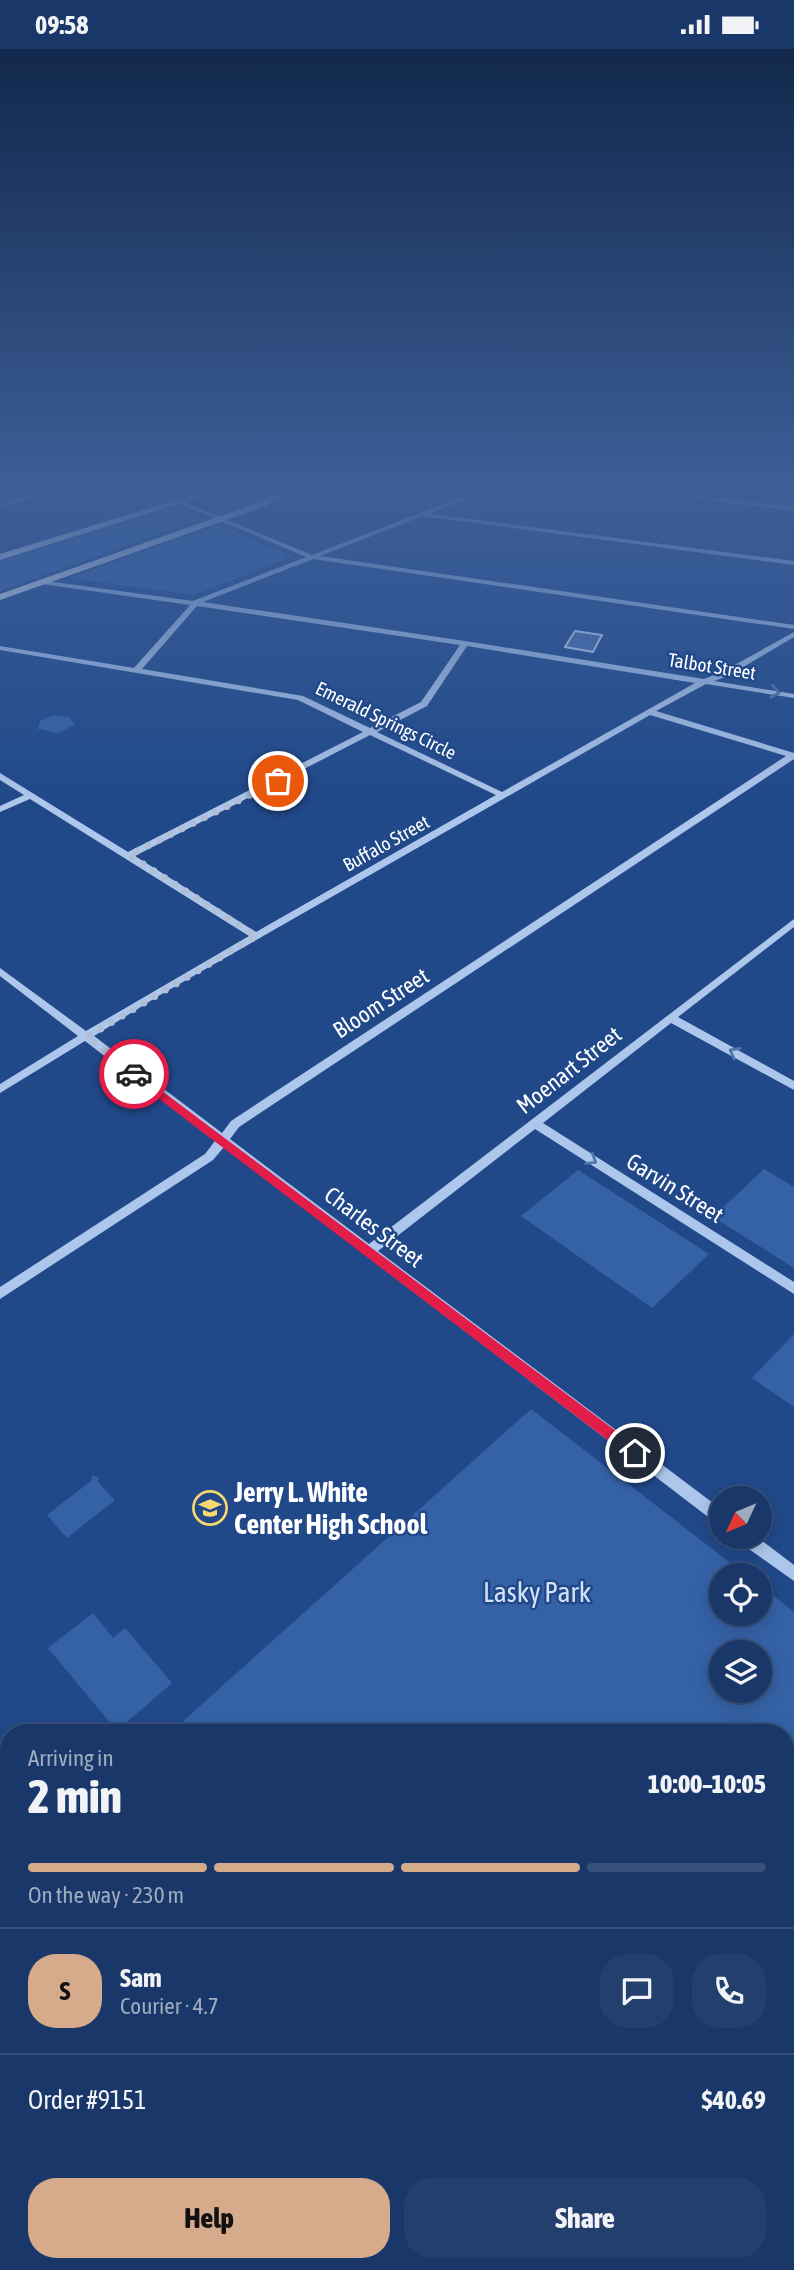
<!DOCTYPE html>
<html lang="en">
<head>
<meta charset="utf-8">
<style>
  :root { --surface:#193768; --page:#223f6e; --text:#f1f3f6; --muted:#9facc0; --line:#37517c; --accent:#d6ab8b }
  body { margin:0; font-family:"Asap Condensed",sans-serif; background:var(--page); color:var(--text); height:100vh; display:flex; flex-direction:column; font-size:26px; white-space:nowrap }
  * { box-sizing:border-box; margin:0 }
  p { font-size:23px; color:var(--muted) }
  .icon { flex:none; width:38px; height:38px; fill:none; stroke:currentColor; stroke-width:2; stroke-linecap:round; stroke-linejoin:round }
  .map { position:relative; flex:1; overflow:hidden }
  .sheet { position:absolute; left:0px; top:1675px; width:794px; height:548px; display:flex; flex-direction:column; background:var(--surface); border-radius:28px 28px 0 0; box-shadow:0 4px 18px #0003,0 0 0 2px var(--line) }
  .sheet>* { flex:none }
  .needle { width:46px; rotate:226deg }
  .buttons { position:absolute; left:709px; top:1437px; display:grid; gap:14px }
  .buttons a { display:grid; place-items:center; width:63px; height:63px; border-radius:50%; background:var(--surface); box-shadow:0 4px 18px #0003,0 0 0 2px var(--line); font-size:35px }
  .pin { position:absolute; display:grid; place-items:center; width:60px; height:60px; color:#fff; margin:-30px; border:4px solid #fff; border-radius:50%; box-shadow:0 2px 7px #0007 }
  .courier { position:absolute; display:grid; place-items:center; width:70px; height:70px; margin:-35px; border:5px solid #e11d48; border-radius:50%; background:#fff; color:#222; box-shadow:0 2px 9px #0007 }
  .head em { font-style:normal; font-weight:800 }
  .head div { display:flex; flex-direction:column-reverse }
  .head { display:flex; align-items:center; justify-content:space-between; height:119px; padding:0 28px }
  h1 { font-size:46px; font-weight:800; line-height:52px }
  .bar { display:grid; grid-template-columns:repeat(4,1fr); gap:10px 7px; align-content:center; height:84px; padding:0 28px }
  .bar i { height:9px; border-radius:5px; background:var(--line) }
  .bar .selected { background:var(--accent) }
  .bar p { grid-column:span 4 }
  .line { display:flex; align-items:center; gap:18px; padding:0 28px; border-top:2px solid var(--line) }
  .line div { flex:1 }
  .round { display:grid; place-items:center; flex:none; width:74px; height:74px; border-radius:28px; background:var(--page) }
  .cta { display:flex; gap:14px; margin-top:auto; padding:14px 28px }
  .cta a { flex:1; height:80px; border-radius:28px; background:var(--accent); color:#111; font-size:28px; font-weight:800; line-height:80px; text-align:center }
  .cta a+a { background:var(--page); color:var(--text) }
  .status { display:flex; justify-content:space-between; align-items:center; height:49px; padding:0 35px; background:var(--surface); direction:ltr }
  .status svg { height:19px; fill:currentColor }
  .map>svg:first-child { display:block }
</style>
</head>
<body>
<div class="status"><b>09:58</b><svg viewBox="0 0 49 12"><path d="M0 12V9h3v3zM5 12V6h3v6zM10 12V3h3v9zM15 12V0h3v12zM26 1h20v11H26zM47 4h2v5h-2z"/></svg></div>
<div class="map">
<svg width="794" height="2221" viewBox="0 0 794 2221">
  <rect width="100%" height="100%" fill="#21498a"/>
  <!-- green -->
  <g fill="#3562a7" fill-rule="evenodd">
    <polygon points="174,457 203,469 0,542 0,512"/>
    <polygon points="219,476 292,508 193,546 69,529"/>
    <polygon points="53,666 69,668 75,676 57,684 38,680 40,672"/>
    <polygon points="764,1120 794,1138 794,1219 713,1168"/>
    <polygon points="578,1121 709,1205 652,1259 521,1167"/>
    <polygon points="794,1285 794,1358 752,1329"/>
    <path d="M 531,1360 L 746,1526 L 721,1526 L 721,1564 L 760,1564 L 760,1536 L 794,1563 L 794,2221 L 0,2221 L 0,1839 L 9,1831 L 9,2214 L 786,2214 L 786,1684 L 171,1683 ZM 721,1603 L 760,1603 L 760,1642 L 721,1642 Z"/>
    <polygon points="92,1427 99,1428 98,1433 115,1451 67,1489 47,1466 91,1432"/>
    <polygon points="93,1564 113,1589 125,1579 172,1634 117,1682 48,1599"/>
  </g>
  <!-- building -->
  <polygon fill="#4a72b2" stroke="#d2e1f8" stroke-width="2" points="575,582 602,586 593,603 565,598"/>
  <g fill="none" stroke-linecap="round" stroke-linejoin="round">
    <!-- minor -->
    <g fill="#adc6eb" fill-rule="evenodd">
      <polygon points="48,440 57,440 0,459 0,455"/>
      <path d="M 145,440 L 153,440 L 312,506 L 482,440 L 490,440 L 430,465 L 794,512 L 794,516 L 423,467 L 320,507 L 794,576 L 794,580 L 313,510 L 203,553 L 465,592 L 704,630 L 722,623 L 794,583 L 794,588 L 728,627 L 714,632 L 794,645 L 794,649 L 706,635 L 656,662 L 794,704 L 794,710 L 239,1078 L 230,1090 L 369,1195 L 794,870 L 794,878 L 678,968 L 794,1032 L 794,1041 L 671,974 L 543,1074 L 794,1233 L 794,1245 L 535,1080 L 378,1202 L 721,1460 L 721,1476 L 716,1474 L 224,1098 L 213,1111 L 0,1250 L 0,1238 L 205,1105 L 215,1092 L 85,992 L 0,1044 L 0,1035 L 78,987 L 0,927 L 0,919 L 86,982 L 249,887 L 30,750 L 0,763 L 0,757 L 24,746 L 0,731 L 0,724 L 128,803 L 363,683 L 298,651 L 0,601 L 0,597 L 134,619 L 190,556 L 42,535 L 39,535 L 39,531 L 193,552 L 306,508 ZM 197,557 L 460,596 L 421,653 L 370,679 L 303,647 L 142,620 ZM 467,597 L 695,634 L 502,743 L 377,683 L 427,657 ZM 650,666 L 786,707 L 231,1072 L 222,1084 L 94,987 L 160,946 ZM 370,686 L 496,746 L 256,883 L 135,807 Z"/>
      <polygon points="301,440 309,440 265,456 260,455"/>
      <polygon points="623,440 640,440 794,458 794,462"/>
      <polygon points="737,1488 757,1488 794,1516 794,1532 739,1493"/>
    </g>
    <!-- major -->
    <g fill="#f2f6fe" fill-rule="evenodd">
      <polygon points="212,440 225,440 0,511 0,505"/>
      <polygon points="282,440 292,440 266,457 0,551 0,545 260,453"/>
    </g>
  </g>
  <!-- one-way arrows -->
  <defs><path id="oneway-chevron" d="M-2-3.5L2.5 0L-2 3.5" fill="none" stroke-width="1.6" stroke-linecap="round" stroke-linejoin="round" transform="scale(1.75)"/></defs>
  <g stroke="#5275ac">
    <use href="#oneway-chevron" transform="translate(775 643) rotate(9)"/>
    <use href="#oneway-chevron" transform="translate(734 1003) rotate(-151)"/>
    <use href="#oneway-chevron" transform="translate(592 1111) rotate(32)"/>
  </g>
  <!-- sky -->
  <linearGradient id="sky" x2="0" y2="1"><stop stop-color="#12284c"/><stop offset="0.59" stop-color="#3d5f98"/><stop offset="1" stop-color="#3d5f98" stop-opacity="0"/></linearGradient>
  <rect width="794" height="751" fill="url(#sky)"/>
  <!-- route -->
  <polygon fill="#e11d48" points="134,1021 640,1400 640,1408 630,1408 130,1028 129,1025"/>
  <g fill="none" stroke-linecap="round" stroke-linejoin="round">
    <!-- done -->
    <polyline stroke="#b1bfd6" stroke-width="7" stroke-dasharray="0 12.6" points="134,1025 87,988 256,887 129,806 278,732"/>
  </g>
  <!-- icons -->
  <defs>
    <g id="school-ring" transform="scale(1.75)"><circle r="9.5" fill="#21498a" stroke="#f7d76f" stroke-width="1.5"/><path d="M0-5L7-2L0 1L-7-2ZM-4 1L0 2.5L4 1V4Q0 6-4 4Z" fill="#f7d76f"/></g>
  </defs>
  <g fill-rule="evenodd">
    <use href="#school-ring" x="210" y="1459"/>
  </g>
  <g text-anchor="middle" stroke-width="5" stroke-linejoin="round" paint-order="stroke">
    <!-- far-street labels -->
    <g font-size="19" fill="#fff" stroke="#21498a">
      <text transform="translate(712 617) rotate(9)" y="7">Talbot Street</text>
      <text transform="translate(386 671) rotate(26)" y="7">Emerald Springs Circle</text>
      <text transform="translate(386 794) rotate(-29)" y="7">Buffalo Street</text>
    </g>
    <!-- street labels -->
    <g font-size="23" fill="#fff" stroke="#21498a">
      <text transform="translate(381 954) rotate(-33)" y="8">Bloom Street</text>
      <text transform="translate(569 1021) rotate(-38)" y="8">Moenart Street</text>
      <text transform="translate(675 1139) rotate(32)" y="8">Garvin Street</text>
      <text transform="translate(374 1178) rotate(37)" y="8">Charles Street</text>
    </g>
    <!-- near-poi labels -->
    <g font-size="28" font-weight="bold" fill="#fff" stroke="#21498a" text-anchor="start">
      <text x="234" y="1453">Jerry L. White<tspan x="234" dy="32">Center High School</tspan></text>
    </g>
    <!-- near-park labels -->
    <g font-size="28" fill="#d2e1f8" stroke="#21498a">
      <text x="537" y="1553">Lasky Park</text>
    </g>
  </g>
</svg>
<div class="buttons">
<a><svg class="needle" viewBox="-14 -14 28 28"><path d="M0-13l5 13h-10z" fill="#e53935"/><path d="M0 13l5-13h-10z" fill="#9facc0"/></svg></a>
<a><svg class="icon" aria-label="locate" viewBox="0 0 24 24"><circle cx="12" cy="12" r="6"/><path d="M12 2v4M12 18v4M2 12h4M18 12h4"/></svg></a>
<a><svg class="icon" aria-label="layers" viewBox="0 0 24 24"><path d="M12 4l9 5-9 5-9-5zM3 14l9 5 9-5"/></svg></a>
</div>
<div class="pin" style="left:278px;top:732px;background:#ea580c"><svg class="icon" aria-label="bag" viewBox="0 0 24 24"><path d="M5 8h14l-1 12H6zM9 8a3 3 0 0 1 6 0"/></svg></div>
<div class="pin" style="left:635px;top:1404px;background:#1f2937"><svg class="icon" aria-label="home" viewBox="0 0 24 24"><path d="M3 11l9-7 9 7M6 9v11h12V9"/></svg></div>
<div class="courier" style="left:134px;top:1025px"><svg class="icon" aria-label="car" viewBox="0 0 24 24"><path d="M5 17H2v-5l4-1 3-4h7l3 4 3 1v5h-3M9 17h6M6 11h13"/><circle cx="7" cy="17" r="2"/><circle cx="17" cy="17" r="2"/></svg></div>
<section class="sheet">
<div class="head"><div><h1>2 min</h1><p>Arriving in</p></div><em>10:00–10:05</em></div>
<div class="bar"><i class="selected"></i><i class="selected"></i><i class="selected"></i><i></i><p>On the way · 230 m</p></div>
<div class="line" style="height:126px"><b class="round" style="background:var(--accent);color:#111">S</b><div><b>Sam</b><p>Courier · 4.7</p></div><a class="round"><svg class="icon" aria-label="chat" viewBox="0 0 24 24"><path d="M4 5h16v11H9l-5 4z"/></svg></a><a class="round"><svg class="icon" aria-label="phone" viewBox="0 0 24 24"><path d="M5 4h4l2 5-3 2q2 4 5 5l2-3 5 2v4C11 20 4 13 5 4z"/></svg></a></div>
<div class="line" style="height:91px"><div>Order #9151</div><b>$40.69</b></div>
<div class="cta"><a>Help</a><a>Share</a></div>
</section>
</div>
</body>
</html>
